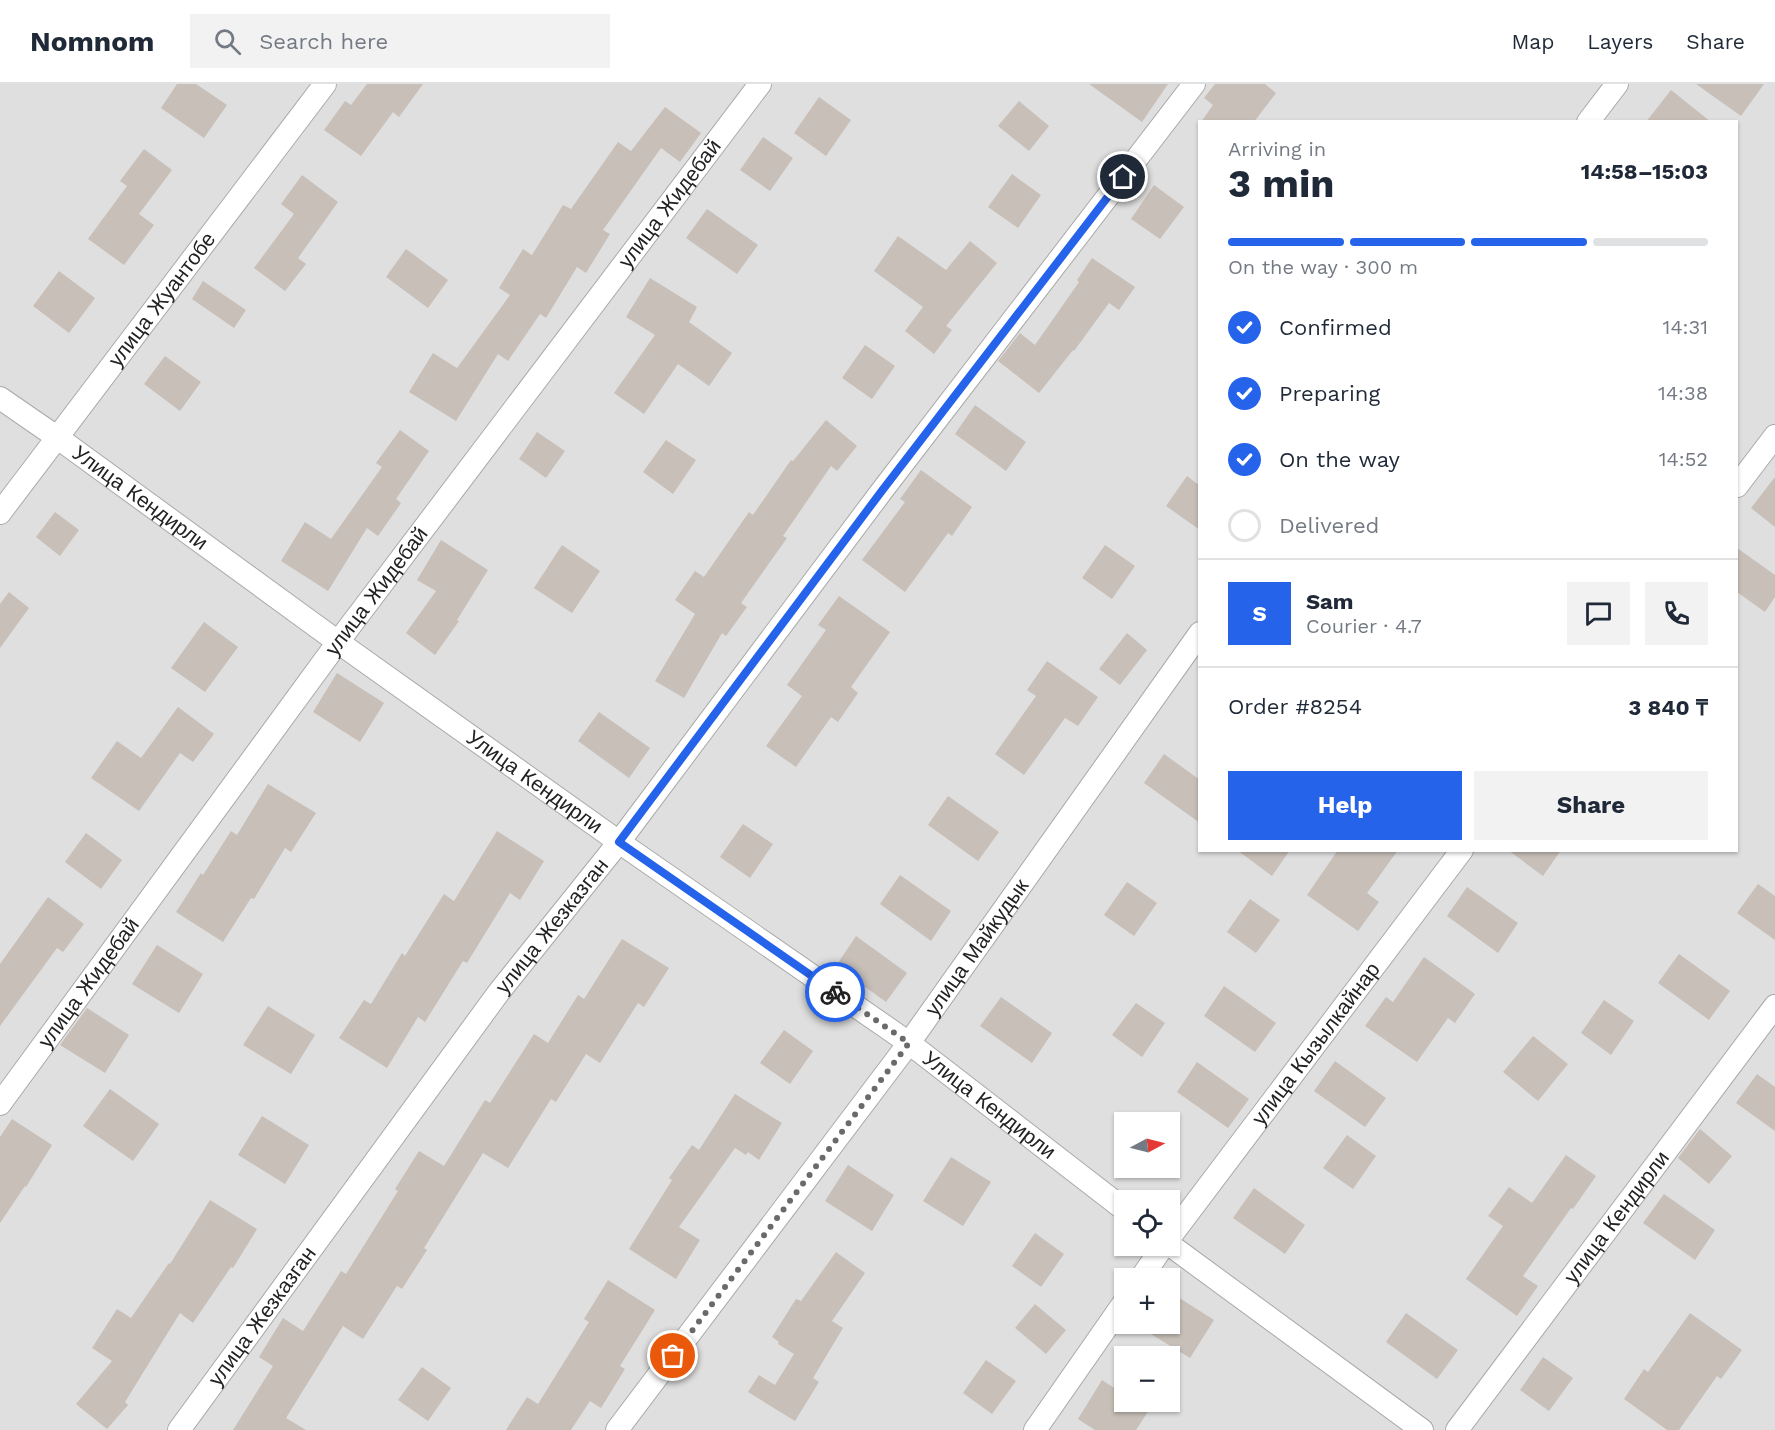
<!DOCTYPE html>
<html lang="en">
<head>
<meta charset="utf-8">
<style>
  :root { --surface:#fff; --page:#f2f2f3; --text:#1f2937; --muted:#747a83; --line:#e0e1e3; --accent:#2563eb }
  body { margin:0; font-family:"Work Sans",sans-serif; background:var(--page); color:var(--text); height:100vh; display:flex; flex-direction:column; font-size:22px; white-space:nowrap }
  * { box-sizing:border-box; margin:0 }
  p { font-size:20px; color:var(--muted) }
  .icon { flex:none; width:33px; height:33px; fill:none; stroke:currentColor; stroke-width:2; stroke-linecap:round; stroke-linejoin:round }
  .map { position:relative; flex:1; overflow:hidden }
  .details { position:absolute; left:1198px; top:36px; width:540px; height:732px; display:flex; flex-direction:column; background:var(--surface); border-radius:0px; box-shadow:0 2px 4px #0004 }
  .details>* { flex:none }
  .needle { width:39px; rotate:83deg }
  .controls { position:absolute; left:1114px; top:1028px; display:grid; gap:12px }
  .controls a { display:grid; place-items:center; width:66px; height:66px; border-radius:0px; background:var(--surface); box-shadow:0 2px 4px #0004; font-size:30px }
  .pin { position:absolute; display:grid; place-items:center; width:51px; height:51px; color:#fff; margin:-26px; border:3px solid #fff; border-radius:50%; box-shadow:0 2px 6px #0007 }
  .courier { position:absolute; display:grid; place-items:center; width:60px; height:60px; margin:-30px; border:4px solid #2563eb; border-radius:50%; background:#fff; color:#222; box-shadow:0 2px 8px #0007 }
  .head em { font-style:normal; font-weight:700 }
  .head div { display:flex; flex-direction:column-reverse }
  .head { display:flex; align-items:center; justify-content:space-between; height:102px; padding:0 30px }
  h1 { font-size:39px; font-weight:700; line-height:45px }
  .bar { display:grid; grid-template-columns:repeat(4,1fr); gap:9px 6px; align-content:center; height:72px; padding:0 30px }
  .bar i { height:8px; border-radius:4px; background:var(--line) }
  .bar .selected { background:var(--accent) }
  .bar p { grid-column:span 4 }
  .line { display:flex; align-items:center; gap:15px; padding:0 30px; border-top:2px solid var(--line) }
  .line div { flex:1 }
  .round { display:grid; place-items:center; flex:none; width:63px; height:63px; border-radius:0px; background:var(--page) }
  ol { padding:0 30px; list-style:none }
  li { display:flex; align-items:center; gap:18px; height:66px }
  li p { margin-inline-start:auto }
  li .icon { padding:6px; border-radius:50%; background:var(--accent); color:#fff; stroke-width:4 }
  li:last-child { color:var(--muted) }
  li i { width:33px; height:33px; border:3px solid var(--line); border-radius:50% }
  .cta { display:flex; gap:12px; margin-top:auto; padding:12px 30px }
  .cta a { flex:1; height:69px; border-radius:0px; background:var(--accent); color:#fff; font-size:24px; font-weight:700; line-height:69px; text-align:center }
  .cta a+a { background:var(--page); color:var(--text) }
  header { display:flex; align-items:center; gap:36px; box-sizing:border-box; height:84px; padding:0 30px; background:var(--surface); border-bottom:2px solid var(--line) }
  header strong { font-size:28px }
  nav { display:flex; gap:33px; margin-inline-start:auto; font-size:21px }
  .search { width:420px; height:54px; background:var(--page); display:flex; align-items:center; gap:15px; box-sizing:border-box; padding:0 21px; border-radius:0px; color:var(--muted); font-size:22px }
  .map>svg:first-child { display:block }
</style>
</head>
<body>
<header>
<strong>Nomnom</strong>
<div class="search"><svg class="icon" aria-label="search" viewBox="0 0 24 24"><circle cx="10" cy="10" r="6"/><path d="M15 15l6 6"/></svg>Search here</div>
<nav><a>Map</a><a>Layers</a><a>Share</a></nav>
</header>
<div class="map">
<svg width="1775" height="1346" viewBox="0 0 1775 1346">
  <rect width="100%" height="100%" fill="#f2efe9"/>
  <!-- residential -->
  <path fill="#e0dfdf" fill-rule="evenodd" d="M 0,0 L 1775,0 L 1775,1346 L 0,1346 ZM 1200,38 L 1737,38 L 1737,766 L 1200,766 ZM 1125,1038 L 1170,1038 L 1170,1083 L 1125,1083 ZM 1125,1116 L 1170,1116 L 1170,1161 L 1125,1161 ZM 1125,1194 L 1170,1194 L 1170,1239 L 1125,1239 ZM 1125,1272 L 1170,1272 L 1170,1317 L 1125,1317 Z"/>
  <!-- building -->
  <g fill="#c7bfb8">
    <polygon points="177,0 196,0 227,21 204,54 161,24"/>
    <polygon points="367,0 423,0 399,33 393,28 361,72 324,46 345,17 351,21"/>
    <polygon points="1089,0 1168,0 1142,38"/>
    <polygon points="1215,0 1265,0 1276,9 1254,38 1201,38 1213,21 1204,14"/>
    <polygon points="1696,0 1764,0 1741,32"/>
    <polygon points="1671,6 1711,38 1646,38"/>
    <polygon points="819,13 851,36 826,72 794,49"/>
    <polygon points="1019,17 1049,42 1029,67 998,42"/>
    <polygon points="665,23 701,49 680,78 661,64 603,146 610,150 586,189 577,183 546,234 540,230 508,277 498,270 456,337 409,308 433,269 457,284 510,211 499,204 523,165 532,171 563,121 571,125 618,58 631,67"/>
    <polygon points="763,53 793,74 770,107 740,86"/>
    <polygon points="144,65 172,86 139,130 154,141 124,181 88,155 127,102 120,97"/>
    <polygon points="1012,90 1041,111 1018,144 988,123"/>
    <polygon points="302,91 338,118 298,174 306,180 285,207 254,184 294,130 281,120"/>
    <polygon points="1154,101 1184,123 1160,155 1131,135"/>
    <polygon points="707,125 758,161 737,190 686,154"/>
    <polygon points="898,152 946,186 970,157 997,179 946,242 952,246 934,270 905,247 923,223 874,187"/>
    <polygon points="406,165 448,196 428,224 386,193"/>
    <polygon points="1092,174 1135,203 1119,226 1109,219 1074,267 1073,266 1039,309 998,277 1020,249 1035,261 1079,198 1077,196"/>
    <polygon points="59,187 95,214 69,249 33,222"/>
    <polygon points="650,194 697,223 689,238 732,269 709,302 678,280 644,330 614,309 655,251 626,233"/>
    <polygon points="203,197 246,226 234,244 192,215"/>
    <polygon points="865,261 895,282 872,315 842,294"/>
    <polygon points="165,272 201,298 180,327 144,300"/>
    <polygon points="975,321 1026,358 1006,387 955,350"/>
    <polygon points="826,336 857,362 837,387 831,382 783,452 787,454 741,519 747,523 726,552 722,549 684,614 655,597 695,530 675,516 695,487 704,493 749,428 753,431 791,376 793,377"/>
    <polygon points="400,346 429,367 396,415 401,419 378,452 367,444 328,507 281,477 305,438 331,455 382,383 376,379"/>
    <polygon points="537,348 565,367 546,394 519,375"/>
    <polygon points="666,356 696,376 673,410 643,388"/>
    <polygon points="921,386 972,423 952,452 948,449 905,508 862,476 905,418 900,415"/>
    <polygon points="1187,392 1200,402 1200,446 1166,422"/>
    <polygon points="1775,393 1775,443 1751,424"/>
    <polygon points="55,428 79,446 60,472 36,453"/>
    <polygon points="441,456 488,486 457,536 459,537 435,571 406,549 436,507 417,496"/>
    <polygon points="562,461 600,487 572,529 534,504"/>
    <polygon points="1105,461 1135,482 1112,515 1082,494"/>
    <polygon points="1737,464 1775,491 1775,513 1765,528 1737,508"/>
    <polygon points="9,508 29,524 0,564 0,520"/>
    <polygon points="839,512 890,548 851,603 858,609 838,638 831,633 796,683 766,662 802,612 787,601 826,546 818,541"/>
    <polygon points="204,538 238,563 205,608 171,584"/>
    <polygon points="1127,549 1147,566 1120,601 1099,585"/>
    <polygon points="1047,577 1098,613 1078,642 1065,634 1024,691 995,670 1036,612 1027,606"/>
    <polygon points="337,589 384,619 360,658 313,628"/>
    <polygon points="178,623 214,650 193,678 180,669 139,727 91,694 117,657 141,674"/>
    <polygon points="599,628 650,664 629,694 578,657"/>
    <polygon points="1164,670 1200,696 1200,739 1144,699"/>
    <polygon points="268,700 316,729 291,768 285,764 254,815 251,814 223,858 176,828 201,789 203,791 231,747 237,751"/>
    <polygon points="948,712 999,748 978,777 928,741"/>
    <polygon points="743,740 773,760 750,794 720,773"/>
    <polygon points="497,747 544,777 520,816 510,809 467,879 463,877 425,938 418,933 387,984 339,954 364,916 371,920 402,869 405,872 444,810 454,817"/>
    <polygon points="86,749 122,776 101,805 65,778"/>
    <polygon points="1237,766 1290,766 1272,792"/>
    <polygon points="1338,766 1398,766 1367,809 1379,818 1358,847 1307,811"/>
    <polygon points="1508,766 1561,766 1543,792"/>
    <polygon points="900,791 951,827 931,857 880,820"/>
    <polygon points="1127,798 1157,819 1134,852 1104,831"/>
    <polygon points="1758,800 1775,812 1775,856 1737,829"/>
    <polygon points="1467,803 1518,839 1498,869 1447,832"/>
    <polygon points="48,813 84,840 63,868 57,864 0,942 0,880"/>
    <polygon points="1250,815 1280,836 1256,869 1227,848"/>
    <polygon points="856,852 907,889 886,918 836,882"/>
    <polygon points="622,855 669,884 644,923 638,919 600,979 586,970 556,1018 551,1015 508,1084 483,1069 424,1164 427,1166 402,1205 397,1202 363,1255 343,1242 286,1334 306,1346 233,1346 273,1282 259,1273 283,1234 303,1247 341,1187 346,1190 398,1107 395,1105 419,1067 444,1082 485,1016 490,1019 534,950 548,959 578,911 584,915"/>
    <polygon points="157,861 203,890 179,929 132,900"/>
    <polygon points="1679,870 1730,907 1709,936 1658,899"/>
    <polygon points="1424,873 1475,910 1455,939 1448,934 1417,978 1365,942 1386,913 1393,918"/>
    <polygon points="1224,902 1276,939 1255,968 1204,932"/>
    <polygon points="1001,913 1052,949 1032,979 980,942"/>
    <polygon points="1604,916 1634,937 1611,971 1581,949"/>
    <polygon points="1136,919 1165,939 1142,973 1112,951"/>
    <polygon points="268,922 315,951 291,990 243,961"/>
    <polygon points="87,924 129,951 105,989 60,961"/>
    <polygon points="784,946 813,967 790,1000 760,979"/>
    <polygon points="1533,952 1568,980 1538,1017 1503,988"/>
    <polygon points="1335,977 1386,1014 1365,1043 1314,1007"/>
    <polygon points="1197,978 1249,1015 1228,1044 1177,1008"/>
    <polygon points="1757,990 1775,1003 1775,1047 1736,1019"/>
    <polygon points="110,1005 159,1040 133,1077 83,1042"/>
    <polygon points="735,1010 782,1039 759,1076 748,1068 746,1071 735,1064 679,1143 700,1156 676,1195 629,1165 672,1096 669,1094 692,1061 699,1066"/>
    <polygon points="262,1032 309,1061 285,1100 238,1071"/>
    <polygon points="12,1035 52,1061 26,1103 25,1102 0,1139 0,1053"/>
    <polygon points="1700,1045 1732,1072 1709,1100 1678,1074"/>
    <polygon points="1347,1051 1376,1072 1353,1105 1323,1084"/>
    <polygon points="1566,1071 1596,1092 1573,1125 1571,1124 1523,1192 1538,1202 1517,1232 1466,1195 1503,1142 1488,1132 1509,1103 1532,1119"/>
    <polygon points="951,1073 991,1098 963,1142 923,1117"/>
    <polygon points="848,1081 894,1111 872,1147 825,1117"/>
    <polygon points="1254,1104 1305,1141 1285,1170 1233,1134"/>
    <polygon points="1664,1110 1715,1146 1695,1176 1643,1139"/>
    <polygon points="210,1116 257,1145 233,1184 231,1183 193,1239 180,1229 125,1318 128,1321 107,1345 76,1320 112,1277 92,1264 117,1225 131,1234 169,1179 170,1180"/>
    <polygon points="1035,1149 1064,1170 1041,1203 1012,1182"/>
    <polygon points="836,1168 865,1189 832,1237 843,1244 813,1294 819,1298 795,1337 748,1308 759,1291 775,1301 794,1270 778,1260 779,1258 772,1253 796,1215 801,1217"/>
    <polygon points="608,1196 655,1226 620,1282 625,1285 601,1324 590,1317 571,1346 506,1346 527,1313 538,1320 589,1238 584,1235"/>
    <polygon points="1170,1208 1214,1236 1190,1274 1133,1239 1170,1239"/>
    <polygon points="1035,1220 1066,1246 1046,1270 1015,1244"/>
    <polygon points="1406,1229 1458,1266 1437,1295 1386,1258"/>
    <polygon points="1690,1229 1742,1266 1721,1295 1717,1292 1679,1346 1667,1346 1624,1315 1644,1285 1648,1288"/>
    <polygon points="1543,1273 1573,1294 1549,1327 1520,1306"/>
    <polygon points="986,1276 1016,1297 992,1330 963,1309"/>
    <polygon points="422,1283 451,1304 428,1337 398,1316"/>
    <polygon points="1102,1296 1125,1311 1125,1317 1135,1317 1149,1326 1136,1346 1095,1346 1078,1335"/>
  </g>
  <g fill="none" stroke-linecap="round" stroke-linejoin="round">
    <!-- street casing -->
    <g stroke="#a9a9a9" stroke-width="24">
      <g id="street">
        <polyline points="1588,38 1617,0"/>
        <path id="s1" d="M 0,314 L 58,354 L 338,558 L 619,758 L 909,959 L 1125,1126"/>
        <polyline points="1737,402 1775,352"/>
        <path id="s2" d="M 0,429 L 325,0"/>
        <path id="s3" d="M 0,1020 L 338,558 L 760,0"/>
        <path id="s4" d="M 1170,1153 L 1462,766"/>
        <polyline points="1170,1161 1422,1346"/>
        <polyline points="1141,1194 1164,1161"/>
        <path id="s5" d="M 179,1346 L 499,908 L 619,758 L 881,408 L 1194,0"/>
        <path id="s6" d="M 617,1346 L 909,959 L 1200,549"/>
        <polyline points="1035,1346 1125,1217"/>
        <path id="s7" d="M 1457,1346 L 1775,922"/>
      </g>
    </g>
    <!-- street -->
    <use href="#street" stroke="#fff" stroke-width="22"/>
  </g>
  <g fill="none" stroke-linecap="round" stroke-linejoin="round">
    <!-- done -->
    <polyline stroke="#6b6a68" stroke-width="6" stroke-dasharray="0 10.8" points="673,1272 909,959 835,908"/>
    <!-- route -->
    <polyline stroke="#2563eb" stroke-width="8" points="835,908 619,758 881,408 1123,93"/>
  </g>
  <g text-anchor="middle" stroke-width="6" stroke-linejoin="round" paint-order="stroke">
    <!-- street labels -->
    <g font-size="21" fill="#222" stroke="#fff">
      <text dy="7" stroke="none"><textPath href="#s3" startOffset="1122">улица Жидебай</textPath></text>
      <text dy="7" stroke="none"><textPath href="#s2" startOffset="268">улица Жуантобе</textPath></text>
      <text dy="7" stroke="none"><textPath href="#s1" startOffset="172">Улица Кендирли</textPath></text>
      <text dy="7" stroke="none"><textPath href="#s3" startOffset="636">улица Жидебай</textPath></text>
      <text dy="7" stroke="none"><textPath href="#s1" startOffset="658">Улица Кендирли</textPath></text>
      <text dy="7" stroke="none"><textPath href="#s5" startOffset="627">улица Жезказган</textPath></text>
      <text dy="7" stroke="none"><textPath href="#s6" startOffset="602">улица Майкудык</textPath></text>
      <text dy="7" stroke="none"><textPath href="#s3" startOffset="150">улица Жидебай</textPath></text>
      <text dy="7" stroke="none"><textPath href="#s4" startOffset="242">улица Кызылкайнар</textPath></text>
      <text dy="7" stroke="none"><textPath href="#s1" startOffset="1216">Улица Кендирли</textPath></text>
      <text dy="7" stroke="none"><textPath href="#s7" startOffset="266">улица Кендирли</textPath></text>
      <text dy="7" stroke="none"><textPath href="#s5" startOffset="141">улица Жезказган</textPath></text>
    </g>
  </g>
</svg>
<div class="controls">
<a><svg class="needle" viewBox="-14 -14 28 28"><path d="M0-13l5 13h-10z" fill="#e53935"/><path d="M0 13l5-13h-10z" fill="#747a83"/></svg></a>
<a><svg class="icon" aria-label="locate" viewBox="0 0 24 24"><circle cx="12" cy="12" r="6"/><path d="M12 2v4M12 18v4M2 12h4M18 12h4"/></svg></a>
<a>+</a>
<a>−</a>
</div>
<div class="pin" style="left:673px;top:1272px;background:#ea580c"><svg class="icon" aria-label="bag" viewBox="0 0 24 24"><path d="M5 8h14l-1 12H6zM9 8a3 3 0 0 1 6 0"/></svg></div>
<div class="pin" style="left:1123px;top:93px;background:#1f2937"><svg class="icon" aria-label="home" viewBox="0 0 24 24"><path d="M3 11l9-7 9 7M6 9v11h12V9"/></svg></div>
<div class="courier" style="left:835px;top:908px"><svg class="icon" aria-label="bike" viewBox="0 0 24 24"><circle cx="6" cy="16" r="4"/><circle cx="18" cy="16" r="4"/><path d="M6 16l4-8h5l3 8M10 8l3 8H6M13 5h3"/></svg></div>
<section class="details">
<div class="head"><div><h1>3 min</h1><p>Arriving in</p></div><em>14:58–15:03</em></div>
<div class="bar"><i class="selected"></i><i class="selected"></i><i class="selected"></i><i></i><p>On the way · 300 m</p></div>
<ol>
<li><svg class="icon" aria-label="check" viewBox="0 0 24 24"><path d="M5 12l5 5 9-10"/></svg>Confirmed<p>14:31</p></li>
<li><svg class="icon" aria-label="check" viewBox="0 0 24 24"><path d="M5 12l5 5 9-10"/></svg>Preparing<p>14:38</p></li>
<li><svg class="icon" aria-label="check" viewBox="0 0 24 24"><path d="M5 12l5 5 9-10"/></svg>On the way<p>14:52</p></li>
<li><i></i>Delivered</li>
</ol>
<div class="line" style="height:108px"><b class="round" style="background:var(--accent);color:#fff">S</b><div><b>Sam</b><p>Courier · 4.7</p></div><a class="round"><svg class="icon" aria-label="chat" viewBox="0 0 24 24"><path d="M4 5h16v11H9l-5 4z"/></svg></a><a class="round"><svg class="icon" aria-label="phone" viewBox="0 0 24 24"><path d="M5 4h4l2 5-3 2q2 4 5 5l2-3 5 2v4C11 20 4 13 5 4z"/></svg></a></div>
<div class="line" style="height:78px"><div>Order #8254</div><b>3 840 ₸</b></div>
<div class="cta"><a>Help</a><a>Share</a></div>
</section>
</div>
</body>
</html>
